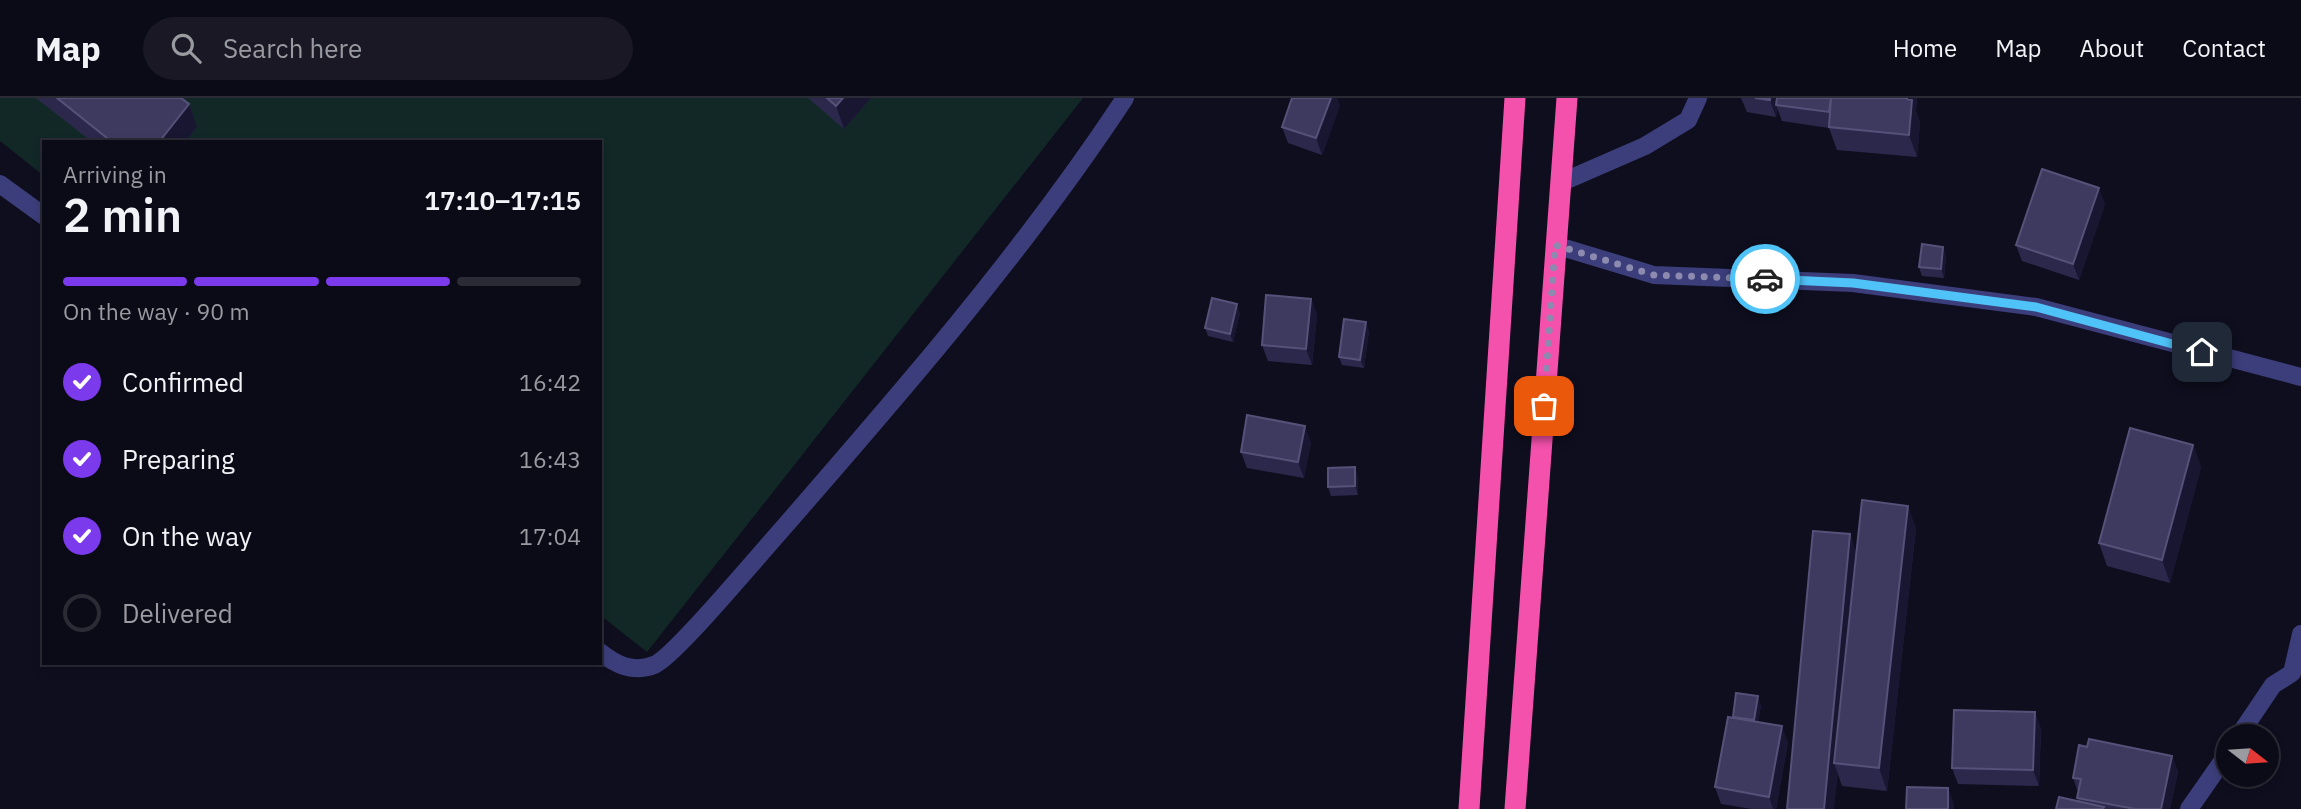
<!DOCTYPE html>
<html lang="en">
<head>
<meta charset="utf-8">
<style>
  :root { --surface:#0b0a17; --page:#191824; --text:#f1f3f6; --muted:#9a9aa1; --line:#2b2b36; --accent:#7c3aed }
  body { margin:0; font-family:"IBM Plex Sans",sans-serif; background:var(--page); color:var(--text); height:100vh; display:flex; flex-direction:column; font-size:26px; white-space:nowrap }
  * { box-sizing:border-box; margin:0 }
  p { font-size:23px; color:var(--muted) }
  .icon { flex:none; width:38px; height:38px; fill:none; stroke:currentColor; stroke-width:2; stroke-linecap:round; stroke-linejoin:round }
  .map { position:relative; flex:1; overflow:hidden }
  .sheet { position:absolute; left:42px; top:42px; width:560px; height:525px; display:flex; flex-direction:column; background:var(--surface); border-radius:0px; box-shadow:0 4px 10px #0003,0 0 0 2px var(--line) }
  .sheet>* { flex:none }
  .needle { width:46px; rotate:107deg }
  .tools { position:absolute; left:2216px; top:626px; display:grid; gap:14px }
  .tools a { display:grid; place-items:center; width:63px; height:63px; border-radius:50%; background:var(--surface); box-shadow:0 4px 10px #0003,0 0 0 2px var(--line); font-size:35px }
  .pin { position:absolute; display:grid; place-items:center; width:60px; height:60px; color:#fff; margin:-30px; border-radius:14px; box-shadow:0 4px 10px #0006 }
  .courier { position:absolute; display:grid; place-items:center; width:70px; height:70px; margin:-35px; border:5px solid #4fc3f7; border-radius:50%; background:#fff; color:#222; box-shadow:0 2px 9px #0007 }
  .summary em { font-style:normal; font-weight:600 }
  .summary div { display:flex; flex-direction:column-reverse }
  .summary { display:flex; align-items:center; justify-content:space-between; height:119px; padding:0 21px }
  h1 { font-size:46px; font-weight:600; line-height:52px }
  .bar { display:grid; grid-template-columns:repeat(4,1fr); gap:10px 7px; align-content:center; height:84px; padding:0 21px }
  .bar i { height:9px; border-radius:5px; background:var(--line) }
  .bar .selected { background:var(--accent) }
  .bar p { grid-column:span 4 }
  ol { padding:0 21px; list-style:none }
  li { display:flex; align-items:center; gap:21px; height:77px }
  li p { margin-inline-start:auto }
  li .icon { padding:7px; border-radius:50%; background:var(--accent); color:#fff; stroke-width:4 }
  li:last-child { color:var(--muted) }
  li i { width:38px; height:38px; border:4px solid var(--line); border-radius:50% }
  header { display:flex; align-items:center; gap:42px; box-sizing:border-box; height:98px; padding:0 35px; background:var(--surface); border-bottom:2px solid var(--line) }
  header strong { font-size:33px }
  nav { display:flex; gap:38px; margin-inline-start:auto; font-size:24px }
  .search { width:490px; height:63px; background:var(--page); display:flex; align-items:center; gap:18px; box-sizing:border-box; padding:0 24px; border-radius:38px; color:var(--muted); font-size:26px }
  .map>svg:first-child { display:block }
</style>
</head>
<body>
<header>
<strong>Map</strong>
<div class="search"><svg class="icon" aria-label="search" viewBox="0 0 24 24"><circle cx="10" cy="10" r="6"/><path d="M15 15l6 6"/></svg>Search here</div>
<nav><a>Home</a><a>Map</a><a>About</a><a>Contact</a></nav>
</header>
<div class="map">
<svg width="2301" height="711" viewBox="0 0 2301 711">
  <rect width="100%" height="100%" fill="#0f0e1f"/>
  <!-- grass -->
  <polygon fill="#112826" points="0,0 1083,0 647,554 600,517 600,44 44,44 44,78 0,43"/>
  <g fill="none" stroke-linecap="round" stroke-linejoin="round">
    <!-- minor -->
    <g stroke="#3c3e7b" stroke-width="18">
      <polyline points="1560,85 1645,48 1688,22 1698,0"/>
      <polyline points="0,86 44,118"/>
      <polyline points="1555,147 1654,177 1853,185 2036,209 2301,279"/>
      <path d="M 600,554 C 616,567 633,575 654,567 C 672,560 740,479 757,460 C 885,313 1017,164 1125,0"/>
      <polyline points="2238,639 2273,587 2292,575 2301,536"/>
      <polyline points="2189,711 2228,655"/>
    </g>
    <!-- highway -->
    <g stroke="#f451ac" stroke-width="21">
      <polyline points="1469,711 1515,0"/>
      <polyline points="1515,711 1567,0"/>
    </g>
  </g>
  <!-- wall -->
  <g fill="#2c284c">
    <polygon points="36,0 181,0 189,6 197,29 185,44 92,44"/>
    <polygon points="808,0 871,0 844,31"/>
    <polygon points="1741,0 1917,0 1916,13 1920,25 1917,59 1837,52 1829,30 1782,23 1777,10 1776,19 1747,14"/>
    <polygon points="1340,7 1322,57 1288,45 1282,29"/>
    <polygon points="2105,106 2079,182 2022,163 2016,147"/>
    <polygon points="1946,158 1944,180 1922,178 1919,169"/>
    <polygon points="1311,201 1317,217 1312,267 1268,263 1262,247"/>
    <polygon points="1240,215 1233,244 1208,238 1205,230"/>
    <polygon points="1369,233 1364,270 1342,267 1339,259"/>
    <polygon points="1311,344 1304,380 1247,370 1241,354"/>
    <polygon points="2193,347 2201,369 2170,485 2107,468 2099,445"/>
    <polygon points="1358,378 1358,397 1331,398 1328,389"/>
    <polygon points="1916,430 1887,693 1842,688 1838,676 1787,711 1850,436 1856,454"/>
    <polygon points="1761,607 1758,624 1788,644 1776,711 1752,711 1721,706 1715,689 1733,620"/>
    <polygon points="2041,630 2039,688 1958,686 1952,670"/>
    <polygon points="2172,658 2178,674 2170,711 2056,711 2078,703 2077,700 2078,694 2073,680"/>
  </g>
  <!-- shaded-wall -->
  <g fill="#191632">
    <polygon points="843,0 871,0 844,31 836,8"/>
    <polygon points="1331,0 1337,0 1340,7 1322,57 1316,40"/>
    <polygon points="1770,0 1779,0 1776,7 1777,10 1776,19 1770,2"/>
    <polygon points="1907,0 1917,0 1916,13 1920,25 1917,59 1909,37"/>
    <polygon points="189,6 197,29 185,44 159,44"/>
    <polygon points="2099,90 2105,106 2079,182 2073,166"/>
    <polygon points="1943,149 1946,158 1944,180 1941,171"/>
    <polygon points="1311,201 1317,217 1312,267 1306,251"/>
    <polygon points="1237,206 1240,215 1233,244 1230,236"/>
    <polygon points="1366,224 1369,233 1364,270 1360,262"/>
    <polygon points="1305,328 1311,344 1304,380 1298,364"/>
    <polygon points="2193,347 2201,369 2170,485 2162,462"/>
    <polygon points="1355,369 1358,378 1358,397 1355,388"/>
    <polygon points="1908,408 1916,430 1887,693 1879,670"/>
    <polygon points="1850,436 1858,459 1834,665 1838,676 1834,711 1824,711"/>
    <polygon points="1758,598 1761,607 1757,630 1754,622"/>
    <polygon points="2035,614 2041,630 2039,688 2033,672"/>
    <polygon points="1782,628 1788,644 1776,711 1773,711 1769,699"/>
    <polygon points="2172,658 2178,674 2170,711 2161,711"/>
    <polygon points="1948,690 1954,706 1954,711 1948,711"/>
  </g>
  <!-- building -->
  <g fill="#3e395f" stroke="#555178" stroke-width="2">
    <polygon points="57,0 181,0 189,6 159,44 112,44"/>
    <polygon points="827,0 843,0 836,8"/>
    <polygon points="1292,0 1331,0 1316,40 1282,29"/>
    <polygon points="1755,0 1770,0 1770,2"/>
    <polygon points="1777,0 1831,0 1829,14 1776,7"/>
    <polygon points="1831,0 1907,0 1907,1 1912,2 1909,37 1829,29"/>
    <polygon points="2042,71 2099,90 2073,166 2016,147"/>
    <polygon points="1922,146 1943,149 1941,171 1919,169"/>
    <polygon points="1266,197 1311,201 1306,251 1262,247"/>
    <polygon points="1212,200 1237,206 1230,236 1205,230"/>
    <polygon points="1344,221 1366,224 1360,262 1339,259"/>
    <polygon points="1247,317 1305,328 1298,364 1241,354"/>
    <polygon points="2130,330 2193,347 2162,462 2099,445"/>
    <polygon points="1355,369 1355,388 1328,389 1328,370"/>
    <polygon points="1862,402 1908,408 1879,670 1834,665"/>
    <polygon points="1813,433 1850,436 1824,711 1787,711"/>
    <polygon points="1736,595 1758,598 1754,622 1733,619"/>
    <polygon points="1954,612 2035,614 2033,672 1952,670"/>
    <polygon points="1728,619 1782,628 1769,699 1715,689"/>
    <polygon points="2089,641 2172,658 2161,711 2135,711 2077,700 2081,681 2073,680 2079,647 2087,649"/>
    <polygon points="1907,689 1948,690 1948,711 1906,711"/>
    <polygon points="2059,699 2104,709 2103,711 2056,711"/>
  </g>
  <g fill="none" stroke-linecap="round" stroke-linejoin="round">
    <!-- done -->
    <polyline stroke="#8c8baf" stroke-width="7" stroke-dasharray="0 12.6" points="1544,308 1555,147 1654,177 1765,181"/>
    <!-- route -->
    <polyline stroke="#4fc3f7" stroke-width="9" points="1765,181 1853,185 2036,209 2202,254"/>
  </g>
</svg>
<div class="tools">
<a><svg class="needle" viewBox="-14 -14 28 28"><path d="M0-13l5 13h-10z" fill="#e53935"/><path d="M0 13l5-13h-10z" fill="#9a9aa1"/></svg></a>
</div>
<div class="pin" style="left:1544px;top:308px;background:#ea580c"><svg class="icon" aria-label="bag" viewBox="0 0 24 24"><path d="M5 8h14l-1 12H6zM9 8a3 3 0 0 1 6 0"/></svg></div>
<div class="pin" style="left:2202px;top:254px;background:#1f2937"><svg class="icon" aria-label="home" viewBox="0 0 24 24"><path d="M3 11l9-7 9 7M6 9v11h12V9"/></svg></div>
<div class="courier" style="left:1765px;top:181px"><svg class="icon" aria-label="car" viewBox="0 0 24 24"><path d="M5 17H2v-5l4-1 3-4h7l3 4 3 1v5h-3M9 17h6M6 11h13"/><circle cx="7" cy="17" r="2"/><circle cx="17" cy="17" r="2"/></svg></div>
<section class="sheet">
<div class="summary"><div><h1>2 min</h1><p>Arriving in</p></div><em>17:10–17:15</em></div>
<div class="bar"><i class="selected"></i><i class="selected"></i><i class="selected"></i><i></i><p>On the way · 90 m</p></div>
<ol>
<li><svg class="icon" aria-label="check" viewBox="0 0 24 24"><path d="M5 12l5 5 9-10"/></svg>Confirmed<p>16:42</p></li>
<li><svg class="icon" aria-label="check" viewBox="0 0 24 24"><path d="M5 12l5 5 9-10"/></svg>Preparing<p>16:43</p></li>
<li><svg class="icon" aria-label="check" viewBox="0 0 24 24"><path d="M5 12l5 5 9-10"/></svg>On the way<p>17:04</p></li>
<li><i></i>Delivered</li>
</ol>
</section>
</div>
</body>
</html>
